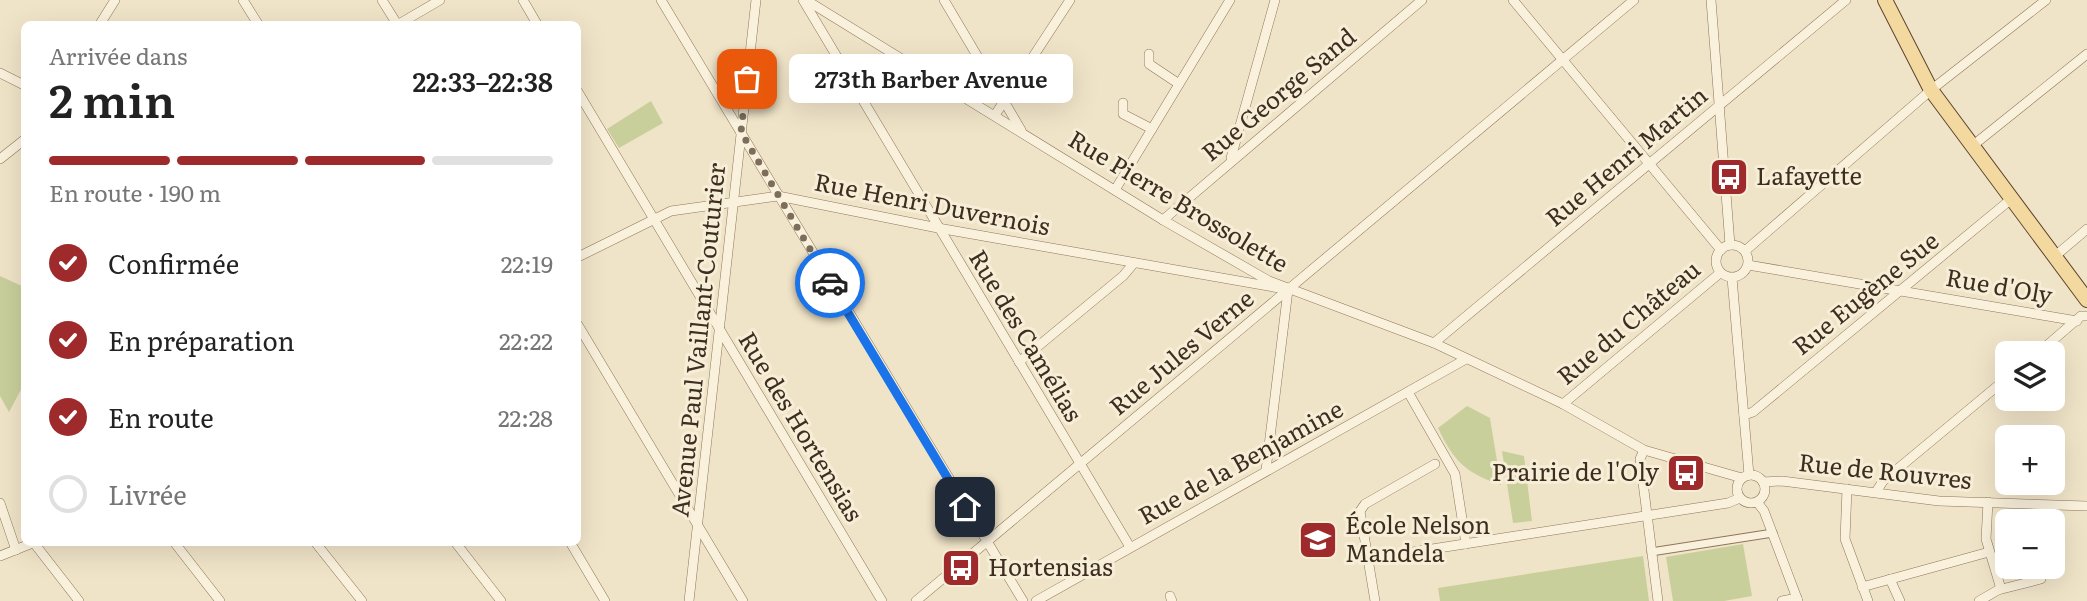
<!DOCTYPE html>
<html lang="fr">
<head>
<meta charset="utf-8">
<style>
  :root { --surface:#fff; --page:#f6f6f6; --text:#222; --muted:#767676; --line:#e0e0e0; --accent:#9e2a2b }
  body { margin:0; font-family:Literata,serif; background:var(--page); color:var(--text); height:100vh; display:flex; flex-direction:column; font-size:26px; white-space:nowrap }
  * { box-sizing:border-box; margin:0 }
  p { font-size:23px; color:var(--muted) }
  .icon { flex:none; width:38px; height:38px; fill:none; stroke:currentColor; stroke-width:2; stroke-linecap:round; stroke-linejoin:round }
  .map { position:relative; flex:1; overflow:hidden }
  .sheet { position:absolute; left:21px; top:21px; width:560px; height:525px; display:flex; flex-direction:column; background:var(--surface); border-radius:10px; box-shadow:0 7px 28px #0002 }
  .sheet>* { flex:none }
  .buttons { position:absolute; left:1995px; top:341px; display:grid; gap:14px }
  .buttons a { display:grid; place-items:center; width:70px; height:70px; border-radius:10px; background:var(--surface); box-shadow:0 7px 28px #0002; font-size:35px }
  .pin { position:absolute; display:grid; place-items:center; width:60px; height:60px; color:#fff; margin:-30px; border-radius:14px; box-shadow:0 4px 10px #0006 }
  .courier { position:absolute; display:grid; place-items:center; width:70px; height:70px; margin:-35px; border:5px solid #1a73e8; border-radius:50%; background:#fff; color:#222; box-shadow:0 2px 9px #0007 }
  .bubble { position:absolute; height:49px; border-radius:10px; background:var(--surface); box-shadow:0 7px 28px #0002; font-size:23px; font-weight:600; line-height:49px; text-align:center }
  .summary em { font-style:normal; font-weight:600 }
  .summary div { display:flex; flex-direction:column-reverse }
  .summary { display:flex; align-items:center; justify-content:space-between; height:119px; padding:0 28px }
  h1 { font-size:46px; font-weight:600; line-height:52px }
  .bar { display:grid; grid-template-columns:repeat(4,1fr); gap:10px 7px; align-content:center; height:84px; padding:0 28px }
  .bar i { height:9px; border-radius:5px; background:var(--line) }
  .bar .current { background:var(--accent) }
  .bar p { grid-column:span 4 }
  ol { padding:0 28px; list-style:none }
  li { display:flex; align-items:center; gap:21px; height:77px }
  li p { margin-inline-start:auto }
  li .icon { padding:7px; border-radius:50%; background:var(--accent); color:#fff; stroke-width:4 }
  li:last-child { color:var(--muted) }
  li i { width:38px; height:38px; border:4px solid var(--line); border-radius:50% }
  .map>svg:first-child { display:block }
</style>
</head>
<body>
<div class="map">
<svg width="2087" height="601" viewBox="0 0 2087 601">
  <rect width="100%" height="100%" fill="#f0e4c8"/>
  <!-- green -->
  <g fill="#c9cf9b">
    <polygon points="651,101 663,123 619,148 607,129"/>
    <polygon points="0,276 24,287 24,384 9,412 0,396"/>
    <path d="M 1467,406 L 1490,418 L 1501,485 C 1466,473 1454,462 1438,428 Z"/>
    <polygon points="1502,451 1524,456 1532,521 1513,523"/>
    <polygon points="1743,544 1752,596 1724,601 1673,601 1666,557"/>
    <polygon points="1643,556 1649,601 1440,601 1438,588"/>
  </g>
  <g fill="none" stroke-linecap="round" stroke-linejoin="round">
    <!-- pedestrian casing -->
    <g stroke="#8d765c" stroke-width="9">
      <polyline id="pedestrian" points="1651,552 1773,533"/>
    </g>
    <!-- minor casing -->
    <g stroke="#8d765c" stroke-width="10">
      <g id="minor">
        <polyline points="243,0 258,24"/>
        <polyline points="382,0 397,24"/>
        <polyline points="523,0 537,24"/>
        <polyline points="661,0 1023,601"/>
        <polyline points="803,0 1130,547"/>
        <polyline points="806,0 1163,220 1269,281 1434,343 1563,404 1644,450 1742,478"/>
        <polyline points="944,0 1021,130"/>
        <polyline points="1513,0 1721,250"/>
        <polyline points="1711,0 1730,245"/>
        <polyline points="100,24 115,0"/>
        <polyline points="399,24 440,0"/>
        <polyline points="1149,54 1149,64 1179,84"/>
        <polyline points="0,73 24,85"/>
        <polyline points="578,92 882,601"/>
        <polyline points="1123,103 1123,114 1152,129"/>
        <polyline points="995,115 1070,0"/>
        <polyline points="1971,147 2087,54"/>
        <polyline points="1231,158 1275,0"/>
        <polyline points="0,159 24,140"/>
        <polyline points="1115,190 1230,0"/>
        <polyline points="1163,220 1422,0"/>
        <circle cx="1732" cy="261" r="16"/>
        <polyline points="1745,251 1931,90 2046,0"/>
        <polyline points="578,257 671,211 778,196 938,228 1279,288"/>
        <polyline points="2054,257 2087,229"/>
        <polyline points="1748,265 2077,321"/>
        <polyline points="1732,278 1749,475"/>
        <polyline points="578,325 743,601"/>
        <polyline points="1434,343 1846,0"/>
        <polyline points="2037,354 2081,316 2087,316"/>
        <polyline points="1019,362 1123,276 1134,263"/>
        <polyline points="1408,392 1455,474 1466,544"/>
        <polyline points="1563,404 1720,273"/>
        <polyline points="1744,415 1753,412 2010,200"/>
        <polyline points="1644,450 1640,459 1658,601"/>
        <polyline points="1266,470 1288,290"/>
        <circle cx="1751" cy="489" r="14"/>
        <polyline points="1763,482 1782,481 1939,501 2087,506"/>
        <polyline points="1847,489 1845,539 1868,601"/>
        <polyline points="1876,492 1883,481 2007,378"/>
        <polyline points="1757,502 1764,511 1798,601"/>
        <polyline points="1988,502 1986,539 2001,589"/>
        <polyline points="0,503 16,550"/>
        <polyline points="174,542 220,601"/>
        <polyline points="315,542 362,601"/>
        <polyline points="455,542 501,601"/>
        <polyline points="570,542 605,601"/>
        <polyline points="34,543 79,601"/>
        <polyline points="0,556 35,542"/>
        <polyline points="1368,559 1728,503 1740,498"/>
        <polyline points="1890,579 1900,601"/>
        <polyline points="1862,587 1989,552"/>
        <polyline points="1170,596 1172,601"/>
        <polyline points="689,601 756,0"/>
        <polyline points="916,601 1634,0"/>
        <polyline points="1036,601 1466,359"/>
        <polyline points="1375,601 1360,511 1365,504 1435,464"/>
        <polyline points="1782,601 1797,598"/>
        <polyline points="1979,601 1998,590 2041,579"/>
      </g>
    </g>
    <!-- primary casing -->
    <g stroke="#5b4430" stroke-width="16">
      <polyline id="primary" points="1885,0 1931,90 2087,300"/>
    </g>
    <!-- pedestrian -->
    <use href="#pedestrian" stroke="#faf1dc" stroke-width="7"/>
    <!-- minor -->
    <use href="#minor" stroke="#faf1dc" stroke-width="9"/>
    <!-- primary -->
    <use href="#primary" stroke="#f3d9a0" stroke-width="14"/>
  </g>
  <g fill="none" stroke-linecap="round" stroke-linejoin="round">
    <!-- done -->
    <polyline stroke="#7c6e5b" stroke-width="7" stroke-dasharray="0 12.6" points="747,79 741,132 830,283"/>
    <!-- route -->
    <polyline stroke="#1a73e8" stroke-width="9" points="830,283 965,507"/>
  </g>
  <!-- icons -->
  <defs>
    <g id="bus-square" transform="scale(2.0125)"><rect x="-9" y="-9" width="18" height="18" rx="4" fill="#9e2a2b" stroke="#f7eed8"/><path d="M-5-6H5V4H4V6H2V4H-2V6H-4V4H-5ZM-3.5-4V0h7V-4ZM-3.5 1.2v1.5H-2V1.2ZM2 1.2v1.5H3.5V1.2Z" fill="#fff"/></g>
    <g id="school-square" transform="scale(2.0125)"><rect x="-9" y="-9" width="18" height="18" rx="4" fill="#9e2a2b" stroke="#f7eed8"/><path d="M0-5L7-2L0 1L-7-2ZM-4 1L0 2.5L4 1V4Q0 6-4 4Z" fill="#fff"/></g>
  </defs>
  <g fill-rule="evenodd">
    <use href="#bus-square" x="1729" y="177"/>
    <use href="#bus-square" x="1686" y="473"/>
    <use href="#school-square" x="1318" y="540"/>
    <use href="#bus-square" x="961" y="568"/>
  </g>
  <g text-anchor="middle" stroke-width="6" stroke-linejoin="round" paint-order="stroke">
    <!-- street labels -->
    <g font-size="24" fill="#3d2e20" stroke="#f7eed8">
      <text transform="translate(1279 95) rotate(-40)" y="8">Rue George Sand</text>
      <text transform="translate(1627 157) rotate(-40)" y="8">Rue Henri Martin</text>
      <text transform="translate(1178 202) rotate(31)" y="8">Rue Pierre Brossolette</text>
      <text transform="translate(932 205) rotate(11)" y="8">Rue Henri Duvernois</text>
      <text transform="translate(1999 287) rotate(10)" y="8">Rue d'Oly</text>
      <text transform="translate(1866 294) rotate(-39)" y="8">Rue Eugène Sue</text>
      <text transform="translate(1629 323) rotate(-40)" y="8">Rue du Château</text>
      <text transform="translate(1025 336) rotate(59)" y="8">Rue des Camélias</text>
      <text transform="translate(699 340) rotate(-84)" y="8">Avenue Paul Vaillant-Couturier</text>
      <text transform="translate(1182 353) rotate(-40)" y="8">Rue Jules Verne</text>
      <text transform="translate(800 427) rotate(59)" y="8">Rue des Hortensias</text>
      <text transform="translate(1241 463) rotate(-29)" y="8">Rue de la Benjamine</text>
      <text transform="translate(1885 472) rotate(6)" y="8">Rue de Rouvres</text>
    </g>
    <!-- poi labels -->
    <g font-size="24" fill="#3d2e20" stroke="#f7eed8" text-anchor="start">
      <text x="1756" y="185">Lafayette</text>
      <text x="1659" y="481" text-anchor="end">Prairie de l'Oly</text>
      <text x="1345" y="534">École Nelson<tspan x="1345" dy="28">Mandela</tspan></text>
      <text x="988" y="576">Hortensias</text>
    </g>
  </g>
</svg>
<div class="buttons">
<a><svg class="icon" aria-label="layers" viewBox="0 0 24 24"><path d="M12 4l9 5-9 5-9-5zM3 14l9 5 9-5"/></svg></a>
<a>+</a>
<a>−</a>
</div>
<div class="pin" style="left:747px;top:79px;background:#ea580c"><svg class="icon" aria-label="bag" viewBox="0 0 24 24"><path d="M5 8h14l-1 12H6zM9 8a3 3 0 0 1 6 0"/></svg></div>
<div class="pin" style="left:965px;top:507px;background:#1f2937"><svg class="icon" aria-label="home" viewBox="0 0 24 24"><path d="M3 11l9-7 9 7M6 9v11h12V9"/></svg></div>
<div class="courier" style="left:830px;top:283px"><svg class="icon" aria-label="car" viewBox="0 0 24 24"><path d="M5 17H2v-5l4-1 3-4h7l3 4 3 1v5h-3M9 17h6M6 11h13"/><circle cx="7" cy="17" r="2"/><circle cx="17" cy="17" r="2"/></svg></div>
<div class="bubble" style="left:789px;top:54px;width:284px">273th Barber Avenue</div>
<section class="sheet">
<div class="summary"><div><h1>2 min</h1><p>Arrivée dans</p></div><em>22:33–22:38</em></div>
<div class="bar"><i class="current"></i><i class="current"></i><i class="current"></i><i></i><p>En route · 190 m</p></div>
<ol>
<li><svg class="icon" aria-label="check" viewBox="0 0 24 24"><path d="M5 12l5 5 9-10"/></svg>Confirmée<p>22:19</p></li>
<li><svg class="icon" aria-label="check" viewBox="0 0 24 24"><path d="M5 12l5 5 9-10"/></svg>En préparation<p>22:22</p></li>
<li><svg class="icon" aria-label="check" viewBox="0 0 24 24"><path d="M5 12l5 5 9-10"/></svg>En route<p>22:28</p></li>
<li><i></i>Livrée</li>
</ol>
</section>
</div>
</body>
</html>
